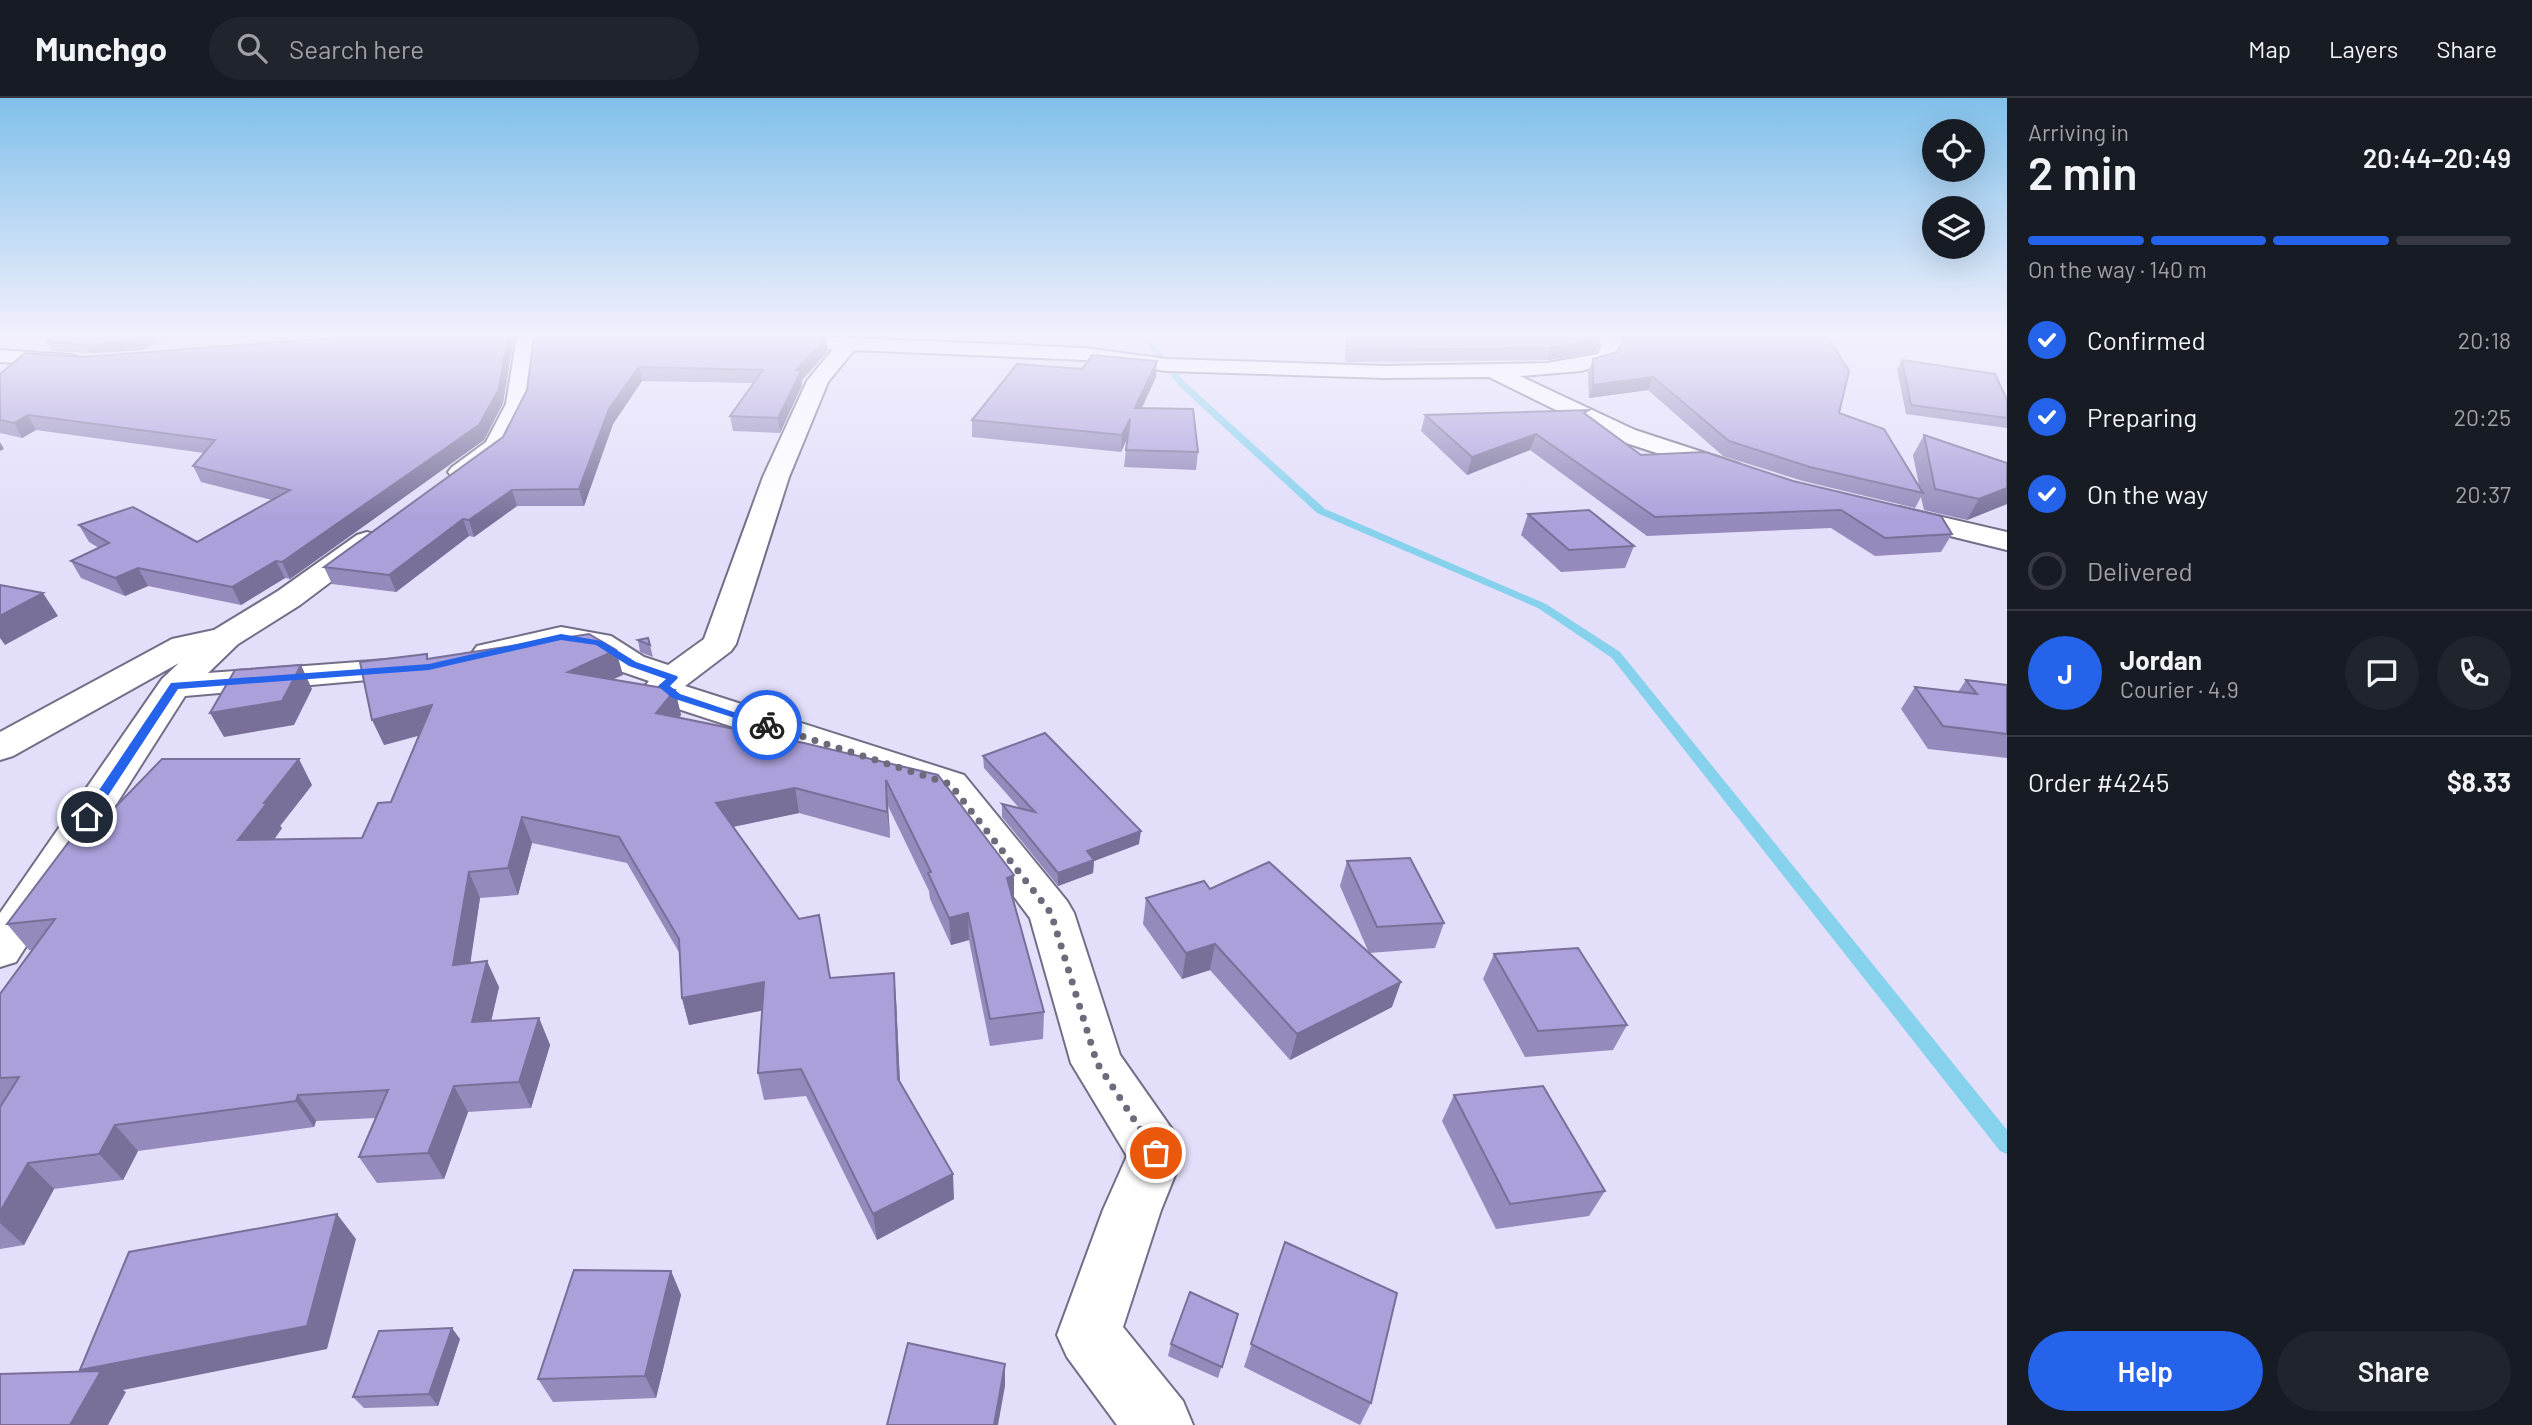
<!DOCTYPE html>
<html lang="en">
<head>
<meta charset="utf-8">
<style>
  :root { --surface:#171b24; --page:#20242c; --text:#f1f3f6; --muted:#9ea1a6; --line:#363941; --accent:#2563eb }
  body { margin:0; font-family:Barlow,sans-serif; background:var(--page); color:var(--text); height:100vh; display:flex; flex-direction:column; font-size:26px; white-space:nowrap }
  * { box-sizing:border-box; margin:0 }
  p { font-size:23px; color:var(--muted) }
  .icon { flex:none; width:38px; height:38px; fill:none; stroke:currentColor; stroke-width:2; stroke-linecap:round; stroke-linejoin:round }
  .map { position:relative; flex:1; overflow:hidden }
  .panel { display:flex; flex-direction:column; background:var(--surface); width:525px }
  .panel>* { flex:none }
  .tools { position:absolute; left:1922px; top:21px; display:grid; gap:14px }
  .tools a { display:grid; place-items:center; width:63px; height:63px; border-radius:50%; background:var(--surface); box-shadow:0 7px 28px #0002; font-size:35px }
  .pin { position:absolute; display:grid; place-items:center; width:60px; height:60px; color:#fff; margin:-30px; border:4px solid #fff; border-radius:50%; box-shadow:0 2px 7px #0007 }
  .courier { position:absolute; display:grid; place-items:center; width:70px; height:70px; margin:-35px; border:5px solid #2563eb; border-radius:50%; background:#fff; color:#222; box-shadow:0 2px 9px #0007 }
  .headline em { font-style:normal; font-weight:600 }
  .headline div { display:flex; flex-direction:column-reverse }
  .headline { display:flex; align-items:center; justify-content:space-between; height:119px; padding:0 21px }
  h1 { font-size:46px; font-weight:600; line-height:52px }
  .bar { display:grid; grid-template-columns:repeat(4,1fr); gap:10px 7px; align-content:center; height:84px; padding:0 21px }
  .bar i { height:9px; border-radius:5px; background:var(--line) }
  .bar .on { background:var(--accent) }
  .bar p { grid-column:span 4 }
  .line { display:flex; align-items:center; gap:18px; padding:0 21px; border-top:2px solid var(--line) }
  .line div { flex:1 }
  .round { display:grid; place-items:center; flex:none; width:74px; height:74px; border-radius:37px; background:var(--page) }
  ol { padding:0 21px; list-style:none }
  li { display:flex; align-items:center; gap:21px; height:77px }
  li p { margin-inline-start:auto }
  li .icon { padding:7px; border-radius:50%; background:var(--accent); color:#fff; stroke-width:4 }
  li:last-child { color:var(--muted) }
  li i { width:38px; height:38px; border:4px solid var(--line); border-radius:50% }
  .cta { display:flex; gap:14px; margin-top:auto; padding:14px 21px }
  .cta a { flex:1; height:80px; border-radius:42px; background:var(--accent); color:#fff; font-size:28px; font-weight:600; line-height:80px; text-align:center }
  .cta a+a { background:var(--page); color:var(--text) }
  header { display:flex; align-items:center; gap:42px; box-sizing:border-box; height:98px; padding:0 35px; background:var(--surface); border-bottom:2px solid var(--line) }
  header strong { font-size:33px }
  nav { display:flex; gap:38px; margin-inline-start:auto; font-size:24px }
  .search { width:490px; height:63px; background:var(--page); display:flex; align-items:center; gap:18px; box-sizing:border-box; padding:0 24px; border-radius:38px; color:var(--muted); font-size:26px }
  main { display:flex; flex:1; min-height:0 }
  .map>svg:first-child { display:block }
</style>
</head>
<body>
<header>
<strong>Munchgo</strong>
<div class="search"><svg class="icon" aria-label="search" viewBox="0 0 24 24"><circle cx="10" cy="10" r="6"/><path d="M15 15l6 6"/></svg>Search here</div>
<nav><a>Map</a><a>Layers</a><a>Share</a></nav>
</header>
<main>
<div class="map">
<svg width="2007" height="1327" viewBox="0 0 2007 1327">
  <rect width="100%" height="100%" fill="#e3defa"/>
  <g fill="none" stroke-linecap="round" stroke-linejoin="round">
    <!-- stream -->
    <polygon fill="#86d2ec" fill-rule="evenodd" points="1141,238 1147,238 1186,285 1325,411 1546,506 1620,554 2007,1032 2007,1056 2000,1053 1612,560 1538,510 1317,415 1180,289"/>
    <!-- minor casing -->
    <g stroke="#736e87" stroke-width="4">
      <g id="minor">
        <path d="M 517,238 L 537,238 C 530,291 531,333 485,368 C 474,377 467,383 452,379 L 448,374 L 452,369 L 486,344 L 506,306 Z"/>
        <polygon points="669,238 806,238 1085,250 1167,261 1385,268 1547,265 1598,256 1602,247 1593,238 1616,238 1623,245 1612,264 1581,273 1520,278 1635,332 1739,366 1743,371 1739,376 1730,379 1617,342 1489,279 1385,280 1167,273 1085,262 854,252 828,284 789,379 736,546 731,553 685,588 964,677 1067,803 1074,815 1120,957 1176,1037 1184,1055 1161,1112 1123,1229 1183,1303 1193,1327 1117,1327 1067,1259 1057,1237 1103,1112 1127,1058 1071,965 1030,820 936,695 663,606 645,588 649,583 620,573 589,553 561,549 489,565 477,562 472,555 477,548 561,529 611,538 644,559 668,567 704,541 763,379 807,283 833,251 679,244 672,242"/>
        <polygon points="0,252 71,257 78,259 82,263 78,267 71,269 0,264"/>
        <polygon points="1899,409 2007,434 2007,452 1889,423 1885,417 1889,411"/>
        <polygon points="367,434 377,437 381,443 377,449 300,507 238,546 208,575 413,560 425,563 430,570 425,577 185,598 16,864 0,869 0,815 162,581 179,565 13,658 0,662 0,634 172,541 214,532 278,493 357,437"/>
      </g>
    </g>
    <!-- minor -->
    <use href="#minor" fill="#fff" fill-rule="evenodd"/>
  </g>
  <!-- wall -->
  <g fill="#948abb">
    <polygon points="55,238 161,238 162,240 143,252 91,255 52,253 47,244"/>
    <polygon points="514,238 503,305 484,342 290,481 285,480 241,507 148,488 125,498 81,480 71,463 99,450 89,444 79,427 197,444 272,402 201,384 193,368 204,355 36,332 22,340 0,335 0,276 84,259"/>
    <polygon points="534,238 828,253 802,282 802,287 780,335 733,333 730,318 753,285 642,283 613,326 584,408 517,408 474,439 469,438 396,494 332,486 324,469 503,339 527,292"/>
    <polygon points="1346,238 1602,238 1596,254 1547,262 1345,264"/>
    <polygon points="1618,238 1827,238 1839,315 1919,387 1913,357 1924,337 2007,365 2007,406 1967,422 1924,412 1921,399 1915,410 1803,383 1723,358 1648,292 1589,300 1588,274 1593,261 1617,254 1623,244"/>
    <polygon points="1902,262 2007,302 2007,330 1906,316 1897,271"/>
    <polygon points="1156,279 1142,310 1198,354 1196,372 1124,369 1127,341 1121,354 972,339 972,322"/>
    <polygon points="1425,317 1587,318 1641,357 1952,436 1941,454 1875,458 1831,430 1647,438 1530,352 1467,377 1421,333"/>
    <polygon points="1528,416 1634,448 1625,470 1561,474 1521,437"/>
    <polygon points="648,540 653,559 640,554 638,542"/>
    <polygon points="429,560 623,577 612,581 675,592 681,617 679,619 938,677 1014,803 1044,914 1043,941 990,948 969,842 951,847 930,801 929,793 888,708 890,740 799,715 733,729 830,880 896,901 900,984 954,1101 877,1142 806,998 764,1002 758,975 762,912 689,927 682,900 680,856 627,765 532,745 518,797 480,800 470,865 499,889 491,923 539,920 550,947 531,1010 468,1014 444,1081 377,1085 359,1059 376,1020 316,1023 314,1029 138,1053 123,1082 54,1091 24,1147 0,1151 0,896 32,852 29,852 7,826 97,728 312,687 280,728 282,730 274,742 362,740 391,704 418,638 384,647"/>
    <polygon points="1966,582 2007,587 2007,660 1928,651 1901,611 1915,589 1958,594"/>
    <polygon points="983,658 1139,746 1094,763 1093,775 1058,788 1002,719 1002,706 1020,711 984,670"/>
    <polygon points="1347,763 1444,825 1435,850 1369,855 1392,909 1290,962 1210,872 1182,881 1143,826 1146,800 1210,791 1369,855 1340,788"/>
    <polygon points="1494,856 1627,927 1613,952 1525,959 1483,881"/>
    <polygon points="1454,997 1605,1093 1589,1118 1496,1131 1442,1023"/>
    <polygon points="1285,1144 1371,1305 1360,1327 1244,1269"/>
    <polygon points="671,1173 681,1197 656,1300 553,1304 538,1281"/>
    <polygon points="1238,1216 1218,1280 1168,1258 1171,1246"/>
    <polygon points="460,1241 438,1308 364,1310 353,1299"/>
  </g>
  <!-- shaded-wall -->
  <g fill="#787099">
    <polygon points="147,238 161,238 162,240 143,252 91,255 86,247"/>
    <polygon points="295,238 333,238 296,240"/>
    <polygon points="508,238 514,238 503,305 484,342 290,481 282,464"/>
    <polygon points="1602,238 1596,254 1547,262 1551,250"/>
    <polygon points="826,240 828,253 802,282 802,287 780,335 778,320 796,272"/>
    <polygon points="1157,263 1156,279 1134,326 1135,310"/>
    <polygon points="639,269 642,283 613,326 584,408 579,391 609,311"/>
    <polygon points="1653,279 1648,292 1589,300 1593,287"/>
    <polygon points="28,317 36,332 22,340 14,325"/>
    <polygon points="1130,321 1128,338 1121,354 1122,337"/>
    <polygon points="1536,336 1530,352 1467,377 1472,359"/>
    <polygon points="0,344 4,351 0,353"/>
    <polygon points="2007,390 2007,406 1967,422 1979,401"/>
    <polygon points="512,392 517,408 474,439 469,422"/>
    <polygon points="463,421 469,438 396,494 389,477"/>
    <polygon points="276,463 285,480 241,507 232,489"/>
    <polygon points="138,470 148,488 125,498 115,480"/>
    <polygon points="43,495 58,518 5,547 0,540 0,518"/>
    <polygon points="616,552 623,577 575,598 568,574"/>
    <polygon points="301,567 312,591 294,627 224,639 210,615"/>
    <polygon points="675,592 681,617 662,640 656,615"/>
    <polygon points="432,607 442,631 384,647 372,622"/>
    <polygon points="299,661 312,687 280,728 282,730 254,769 238,742 264,705"/>
    <polygon points="886,682 888,708 890,740 887,714"/>
    <polygon points="795,690 799,715 722,731 716,705"/>
    <polygon points="522,719 532,745 518,797 508,770"/>
    <polygon points="1141,733 1139,746 1094,763 1093,775 1058,788 1058,775 1087,753"/>
    <polygon points="469,774 480,800 466,894 453,867"/>
    <polygon points="1014,777 1014,803 1007,780"/>
    <polygon points="968,815 969,842 951,847 949,820"/>
    <polygon points="1215,846 1210,872 1182,881 1186,855"/>
    <polygon points="487,863 499,889 485,950 472,924"/>
    <polygon points="894,875 896,901 901,1008 898,981"/>
    <polygon points="764,884 770,911 689,927 682,900"/>
    <polygon points="1401,884 1392,909 1290,962 1297,936"/>
    <polygon points="539,920 550,947 531,1010 519,984"/>
    <polygon points="454,988 468,1014 444,1081 428,1055"/>
    <polygon points="298,997 316,1023 314,1029 296,1003"/>
    <polygon points="115,1027 138,1053 123,1082 99,1056"/>
    <polygon points="28,1065 54,1091 24,1147 0,1125 0,1114"/>
    <polygon points="953,1076 954,1101 877,1142 873,1116"/>
    <polygon points="337,1116 356,1141 327,1251 123,1292 126,1294 108,1327 70,1327 95,1284 80,1272"/>
    <polygon points="671,1173 681,1197 656,1300 645,1278"/>
    <polygon points="452,1230 460,1241 438,1308 429,1296"/>
    <polygon points="1005,1266 1005,1288 998,1327 994,1327"/>
  </g>
  <!-- building -->
  <g fill="#aca0da" stroke="#787099" stroke-width="2">
    <polygon points="55,238 147,238 138,243 86,247 47,244"/>
    <polygon points="358,238 508,238 499,291 479,327 282,464 276,463 232,489 138,470 115,480 71,463 109,445 79,427 133,409 197,444 290,392 193,368 215,342 28,317 14,325 0,322 0,276 25,255 84,259"/>
    <polygon points="534,238 773,238 826,240 796,272 801,273 778,320 730,318 763,272 639,269 609,311 579,391 512,392 469,422 463,421 389,477 324,469 503,339 527,292"/>
    <polygon points="1348,238 1602,238 1600,241 1551,250 1347,252"/>
    <polygon points="1627,238 1827,238 1849,273 1839,315 1884,331 1923,395 1810,369 1729,343 1653,279 1593,287 1593,261 1617,254"/>
    <polygon points="1092,257 1157,263 1135,310 1193,311 1198,354 1126,352 1130,321 1122,337 972,322 1017,266 1082,271"/>
    <polygon points="1902,262 1995,276 2007,302 2007,320 1911,307"/>
    <polygon points="1589,312 1584,315 1641,357 1705,354 1793,383 1941,418 1952,436 1885,440 1841,412 1655,419 1536,336 1472,359 1425,317"/>
    <polygon points="1924,337 2007,365 2007,390 1979,401 1935,391"/>
    <polygon points="1589,412 1634,448 1569,452 1528,416"/>
    <polygon points="0,487 43,495 0,518"/>
    <polygon points="589,536 616,552 568,574 675,592 656,615 804,645 938,677 1014,777 1007,780 1044,914 990,921 968,815 949,820 928,775 931,774 886,682 887,714 795,690 716,705 799,821 819,817 830,880 894,875 898,981 953,1076 873,1116 801,971 758,975 764,884 682,900 679,841 619,739 522,719 508,770 469,774 453,867 487,863 472,924 539,920 519,984 454,988 428,1055 359,1059 388,992 298,997 296,1003 115,1027 99,1056 28,1065 0,1114 0,1009 19,979 0,980 0,896 55,821 7,826 80,729 97,728 162,661 299,661 264,705 267,705 238,742 362,740 378,705 391,704 432,607 372,622 360,564 427,556 427,561"/>
    <polygon points="648,540 650,547 638,542"/>
    <polygon points="301,567 282,603 210,615 235,572"/>
    <polygon points="1966,582 2007,587 2007,636 1943,628 1915,589 1977,596"/>
    <polygon points="1045,635 1141,733 1087,753 1094,762 1058,775 1002,706 1035,714 983,658"/>
    <polygon points="1410,760 1444,825 1377,829 1347,763"/>
    <polygon points="1269,764 1401,884 1297,936 1215,846 1186,855 1146,800 1204,783 1210,791"/>
    <polygon points="1578,850 1627,927 1538,933 1494,856"/>
    <polygon points="1543,988 1605,1093 1510,1106 1454,997"/>
    <polygon points="337,1116 307,1228 80,1272 129,1154"/>
    <polygon points="1285,1144 1397,1195 1371,1305 1251,1246"/>
    <polygon points="574,1172 671,1173 645,1278 538,1281"/>
    <polygon points="1190,1194 1238,1216 1222,1269 1171,1246"/>
    <polygon points="452,1230 429,1296 353,1299 379,1233"/>
    <polygon points="908,1245 1005,1266 994,1327 887,1327"/>
    <polygon points="101,1273 70,1327 0,1327 0,1276"/>
  </g>
  <!-- sky -->
  <linearGradient id="sky" x2="0" y2="1"><stop stop-color="#81c0ea"/><stop offset="0.56" stop-color="#f2f0fd"/><stop offset="1" stop-color="#f2f0fd" stop-opacity="0"/></linearGradient>
  <rect width="2007" height="423" fill="url(#sky)"/>
  <!-- route -->
  <polygon fill="#2563eb" points="561,536 602,543 636,564 677,578 678,580 670,588 680,596 772,627 763,629 672,600 658,588 666,581 629,568 596,547 561,542 429,572 178,591 92,722 83,722 81,719 171,585 429,566"/>
  <g fill="none" stroke-linecap="round" stroke-linejoin="round">
    <!-- done -->
    <polyline stroke="#6d6a7b" stroke-width="7" stroke-dasharray="0 12.6" points="767,627 950,686 1051,815 1097,965 1156,1055"/>
  </g>
</svg>
<div class="tools">
<a><svg class="icon" aria-label="locate" viewBox="0 0 24 24"><circle cx="12" cy="12" r="6"/><path d="M12 2v4M12 18v4M2 12h4M18 12h4"/></svg></a>
<a><svg class="icon" aria-label="layers" viewBox="0 0 24 24"><path d="M12 4l9 5-9 5-9-5zM3 14l9 5 9-5"/></svg></a>
</div>
<div class="pin" style="left:1156px;top:1055px;background:#ea580c"><svg class="icon" aria-label="bag" viewBox="0 0 24 24"><path d="M5 8h14l-1 12H6zM9 8a3 3 0 0 1 6 0"/></svg></div>
<div class="pin" style="left:87px;top:719px;background:#1f2937"><svg class="icon" aria-label="home" viewBox="0 0 24 24"><path d="M3 11l9-7 9 7M6 9v11h12V9"/></svg></div>
<div class="courier" style="left:767px;top:627px"><svg class="icon" aria-label="bike" viewBox="0 0 24 24"><circle cx="6" cy="16" r="4"/><circle cx="18" cy="16" r="4"/><path d="M6 16l4-8h5l3 8M10 8l3 8H6M13 5h3"/></svg></div>
</div>
<section class="panel">
<div class="headline"><div><h1>2 min</h1><p>Arriving in</p></div><em>20:44–20:49</em></div>
<div class="bar"><i class="on"></i><i class="on"></i><i class="on"></i><i></i><p>On the way · 140 m</p></div>
<ol>
<li><svg class="icon" aria-label="check" viewBox="0 0 24 24"><path d="M5 12l5 5 9-10"/></svg>Confirmed<p>20:18</p></li>
<li><svg class="icon" aria-label="check" viewBox="0 0 24 24"><path d="M5 12l5 5 9-10"/></svg>Preparing<p>20:25</p></li>
<li><svg class="icon" aria-label="check" viewBox="0 0 24 24"><path d="M5 12l5 5 9-10"/></svg>On the way<p>20:37</p></li>
<li><i></i>Delivered</li>
</ol>
<div class="line" style="height:126px"><b class="round" style="background:var(--accent);color:#fff">J</b><div><b>Jordan</b><p>Courier · 4.9</p></div><a class="round"><svg class="icon" aria-label="chat" viewBox="0 0 24 24"><path d="M4 5h16v11H9l-5 4z"/></svg></a><a class="round"><svg class="icon" aria-label="phone" viewBox="0 0 24 24"><path d="M5 4h4l2 5-3 2q2 4 5 5l2-3 5 2v4C11 20 4 13 5 4z"/></svg></a></div>
<div class="line" style="height:91px"><div>Order #4245</div><b>$8.33</b></div>
<div class="cta"><a>Help</a><a>Share</a></div>
</section>
</main>
</body>
</html>
